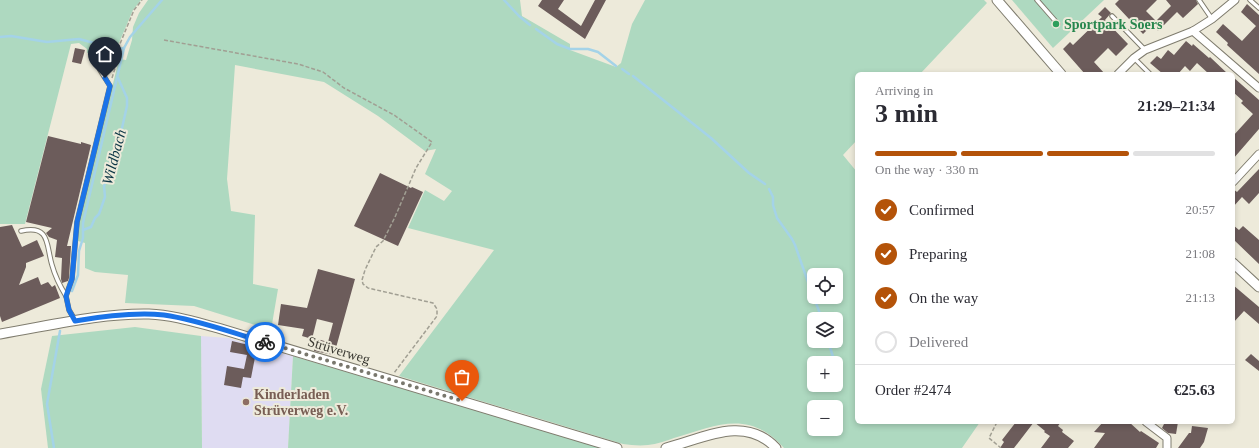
<!DOCTYPE html>
<html lang="en">
<head>
<meta charset="utf-8">
<style>
  :root { --surface:#fff; --page:#f2f2f3; --text:#2b2b33; --muted:#7c7c81; --line:#e1e1e2; --accent:#b45309 }
  body { margin:0; font-family:Georgia,serif; background:var(--page); color:var(--text); height:100vh; display:flex; flex-direction:column; font-size:15px; white-space:nowrap }
  * { box-sizing:border-box; margin:0 }
  p { font-size:13px; color:var(--muted) }
  .icon { flex:none; width:22px; height:22px; fill:none; stroke:currentColor; stroke-width:2; stroke-linecap:round; stroke-linejoin:round }
  .map { position:relative; flex:1; overflow:hidden }
  .sheet { position:absolute; left:855px; top:72px; width:380px; height:352px; display:flex; flex-direction:column; background:var(--surface); border-radius:6px; box-shadow:0 2px 6px #0003 }
  .sheet>* { flex:none }
  .tools { position:absolute; left:807px; top:268px; display:grid; gap:8px }
  .tools a { display:grid; place-items:center; width:36px; height:36px; border-radius:6px; background:var(--surface); box-shadow:0 2px 6px #0003; font-size:20px }
  .pin { position:absolute; display:grid; place-items:center; width:34px; height:34px; color:#fff; margin:-41px -17px; border-radius:50% 50% 50% 0; rotate:-45deg; box-shadow:0 0 4px #0007 }
  .pin .icon { rotate:45deg }
  .courier { position:absolute; display:grid; place-items:center; width:40px; height:40px; margin:-20px; border:3px solid #1a73e8; border-radius:50%; background:#fff; color:#222; box-shadow:0 1px 5px #0007 }
  .summary em { font-style:normal; font-weight:600 }
  .summary div { display:flex; flex-direction:column-reverse }
  .summary { display:flex; align-items:center; justify-content:space-between; height:68px; padding:0 20px }
  h1 { font-size:26px; font-weight:600; line-height:30px }
  .bar { display:grid; grid-template-columns:repeat(4,1fr); gap:6px 4px; align-content:center; height:48px; padding:0 20px }
  .bar i { height:5px; border-radius:3px; background:var(--line) }
  .bar .on { background:var(--accent) }
  .bar p { grid-column:span 4 }
  .line { display:flex; align-items:center; gap:10px; padding:0 20px; border-top:1px solid var(--line) }
  .line div { flex:1 }
  ol { padding:0 20px; list-style:none }
  li { display:flex; align-items:center; gap:12px; height:44px }
  li p { margin-inline-start:auto }
  li .icon { padding:4px; border-radius:50%; background:var(--accent); color:#fff; stroke-width:4 }
  li:last-child { color:var(--muted) }
  li i { width:22px; height:22px; border:2px solid var(--line); border-radius:50% }
  .map>svg:first-child { display:block }
</style>
</head>
<body>
<div class="map">
<svg width="1259" height="448" viewBox="0 0 1259 448">
  <rect width="100%" height="100%" fill="#edeada"/>
  <!-- education -->
  <polygon fill="#dfdcf2" points="201,336 228,338 293,356 288,448 202,448"/>
  <!-- green -->
  <g fill="#aed9c0" fill-rule="evenodd">
    <polygon points="0,0 141,0 133,10 116,50 101,50 87,53 87,49 79,43 71,44 25,224 0,224"/>
    <path d="M 148,0 L 520,0 L 522,16 L 570,44 L 570,50 L 616,67 L 621,63 L 632,24 L 645,0 L 984,0 L 987,3 L 920,74 L 857,74 L 857,140 L 843,155 L 857,172 L 857,422 L 980,422 L 962,448 L 784,448 C 749,409 717,425 674,438 C 666,441 657,444 648,445 C 639,446 631,445 623,444 L 399,376 L 494,250 L 408,228 L 425,190 L 444,201 L 452,191 L 425,174 L 436,149 L 425,151 L 378,116 L 324,82 L 235,65 L 227,179 L 231,211 L 255,215 L 253,284 L 278,289 L 271,330 L 194,306 L 125,303 L 128,275 L 95,272 L 85,268 L 85,243 L 78,241 L 79,223 L 119,59 L 126,60 L 132,40 L 133,27 L 139,13 ZM 814,275 L 836,275 L 836,297 L 814,297 ZM 814,319 L 836,319 L 836,341 L 814,341 ZM 814,363 L 836,363 L 836,385 L 814,385 ZM 814,407 L 836,407 L 836,429 L 814,429 Z"/>
    <polygon points="1012,0 1104,0 1053,48"/>
    <polygon points="135,327 201,336 202,448 48,448 41,389 52,336"/>
    <polygon points="293,356 602,448 288,448"/>
  </g>
  <g fill="none" stroke-linecap="round" stroke-linejoin="round">
    <!-- stream -->
    <g stroke="#a4d3e8" stroke-width="2.5">
      <polyline points="504,0 519,16 530,25"/>
      <polyline points="536,29 557,44 570,49 588,49 598,52 616,66"/>
      <path d="M 0,37 L 11,36 L 47,42 L 79,39 L 94,43 C 95,45 96,47 98,48 C 101,50 120,49 124,48"/>
      <polyline points="622,69 629,74"/>
      <polyline points="633,76 711,138 749,173 765,184"/>
      <polyline points="769,189 773,197 773,205 777,218 792,239 795,245 808,282 809,289 816,303 822,319"/>
      <polyline points="83,230 91,227 95,218 99,214 105,197 104,186 109,174 109,165 112,156 117,150 127,106 127,98 118,78"/>
      <polyline points="72,291 78,275 79,251 83,238 83,223 124,48 130,37 162,0"/>
      <polyline points="828,341 835,363"/>
      <polyline points="54,448 47,404 60,331"/>
    </g>
  </g>
  <!-- building -->
  <g fill="#6c5c5b">
    <polygon points="542,0 564,0 558,9 581,26 595,0 606,0 585,39 538,6"/>
    <polygon points="1119,0 1157,0 1146,11 1156,21 1143,34 1115,4"/>
    <polygon points="1166,0 1196,0 1198,4 1183,18 1177,12 1158,31 1152,25 1171,6"/>
    <polygon points="1247,4 1259,15 1259,74 1227,45 1228,43 1216,32 1223,24 1242,41 1256,26 1241,12"/>
    <polygon points="1105,7 1111,13 1105,20 1128,44 1116,56 1108,48 1094,62 1105,74 1085,74 1063,49 1070,42 1073,45 1102,17 1098,14"/>
    <polygon points="1186,41 1192,46 1193,44 1209,58 1210,57 1228,74 1209,74 1197,63 1190,71 1185,66 1178,74 1163,74 1150,63 1157,56 1161,59 1168,50 1174,55"/>
    <polygon points="75,48 85,50 81,64 72,62"/>
    <polygon points="1233,77 1259,100 1259,129 1233,159 1233,136 1253,114 1241,103 1243,101 1233,92"/>
    <polygon points="48,136 81,144 81,142 91,145 67,246 71,246 69,278 68,281 62,283 61,279 62,258 55,257 57,240 49,237 46,233 52,228 26,222"/>
    <polygon points="1259,169 1259,193 1249,204 1242,197 1233,207 1233,189 1237,192"/>
    <polygon points="380,173 411,188 412,187 423,192 398,246 354,226"/>
    <polygon points="12,225 22,247 37,240 44,256 26,263 26,267 19,285 38,277 41,285 48,282 52,287 55,285 60,298 2,322 0,316 0,227"/>
    <polygon points="1233,225 1239,230 1243,226 1259,240 1259,264 1233,239"/>
    <polygon points="318,269 355,279 334,355 314,351 317,339 328,342 333,323 317,319 312,339 302,336 304,329 278,325 281,304 307,308"/>
    <polygon points="1233,285 1259,307 1259,324 1244,311 1233,323"/>
    <polygon points="232,341 257,347 251,378 243,377 241,388 224,385 227,366 244,369 247,355 230,352"/>
    <polygon points="1251,354 1259,361 1259,371 1245,360"/>
    <polygon points="1016,422 1061,422 1058,426 1063,430 1062,432 1074,441 1068,448 1041,448 1050,436 1044,432 1045,431 1034,422 1014,448 1000,448 1004,442 1002,440"/>
    <polygon points="1103,422 1129,422 1140,432 1141,431 1159,443 1156,448 1094,448 1105,433 1094,432"/>
    <polygon points="1165,422 1178,422 1176,434 1168,433 1162,428"/>
    <polygon points="1192,426 1208,428 1204,442 1200,448 1178,448 1189,433 1191,433"/>
  </g>
  <g fill="none" stroke-linecap="round" stroke-linejoin="round">
    <!-- service casing -->
    <g stroke="#7f7c6e" stroke-width="5.5">
      <g id="service">
        <polyline points="1037,0 1058,24"/>
        <polyline points="1199,0 1212,19"/>
        <polyline points="1250,0 1259,8"/>
        <polyline points="1112,16 1145,50"/>
        <polyline points="1134,58 1150,74"/>
        <path d="M 21,231 C 51,224 46,246 52,265 C 55,276 60,286 66,296"/>
        <polyline points="75,320 69,310 66,296 72,279 77,222 110,86 100,70"/>
      </g>
    </g>
    <!-- minor casing -->
    <g stroke="#7f7c6e" stroke-width="9">
      <g id="minor">
        <polyline points="1193,31 1259,88"/>
        <polyline points="1118,74 1134,58 1145,50 1193,31 1212,19 1235,0"/>
        <polyline points="1233,182 1259,154"/>
        <polyline points="1146,422 1167,438 1167,448"/>
      </g>
    </g>
    <!-- tertiary casing -->
    <g stroke="#7f7c6e" stroke-width="11">
      <g id="tertiary">
        <polyline points="997,0 1061,74"/>
        <polyline points="1233,263 1259,287"/>
        <path d="M 0,334 C 49,326 99,313 149,314 C 173,315 195,322 218,328 L 617,448"/>
        <path d="M 666,448 C 702,439 744,414 776,448"/>
      </g>
    </g>
    <!-- path -->
    <g stroke="#a19f93" stroke-width="1.5" stroke-dasharray="4 2" stroke-linecap="butt">
      <polyline points="164,40 298,64 323,72 344,88 394,115 432,142 416,168 395,217 383,241 376,247 365,270 362,280 363,284 368,288 433,303 437,309 437,316 394,373"/>
      <polyline points="112,78 117,62 117,51 134,10 142,0"/>
      <polyline points="997,422 989,438 1001,448"/>
    </g>
    <!-- service -->
    <use href="#service" stroke="#fff" stroke-width="3.5"/>
    <!-- minor -->
    <use href="#minor" stroke="#fff" stroke-width="7"/>
    <!-- tertiary -->
    <use href="#tertiary" stroke="#fff" stroke-width="9"/>
  </g>
  <g fill="none" stroke-linecap="round" stroke-linejoin="round">
    <!-- done -->
    <polyline stroke="#79776d" stroke-width="4" stroke-dasharray="0 7.2" points="265,342 462,401"/>
    <!-- route -->
    <path stroke="#1a73e8" stroke-width="5" d="M 105,78 L 110,86 L 77,222 L 72,279 L 66,296 L 69,310 L 75,321 C 104,316 134,312 164,315 C 199,320 232,333 265,342"/>
  </g>
  <!-- markers -->
  <circle fill="#2e9e5b" stroke="#edeada" stroke-width="1.5" cx="1056" cy="24" r="4"/>
  <circle fill="#8d6e63" stroke="#edeada" stroke-width="1.5" cx="246" cy="402" r="4"/>
  <g text-anchor="middle" stroke-width="4" stroke-linejoin="round" paint-order="stroke">
    <!-- leisure labels -->
    <g font-size="14" font-weight="bold" fill="#27864d" stroke="#edeada" text-anchor="start">
      <text x="1064" y="29">Sportpark Soers</text>
    </g>
    <!-- street labels -->
    <g font-size="14" fill="#3a3932" stroke="#edeada">
      <text transform="translate(339 350) rotate(17)" y="5">Strüverweg</text>
    </g>
    <!-- education labels -->
    <g font-size="14" font-weight="bold" fill="#785e54" stroke="#edeada" text-anchor="start">
      <text x="254" y="399">Kinderladen<tspan x="254" dy="16">Strüverweg e.V.</tspan></text>
    </g>
    <!-- water labels -->
    <g font-size="15" font-style="italic" fill="#0c3645" stroke="#edeada">
      <text transform="translate(114 157) rotate(-75)" y="5">Wildbach</text>
    </g>
  </g>
</svg>
<div class="tools">
<a><svg class="icon" aria-label="locate" viewBox="0 0 24 24"><circle cx="12" cy="12" r="6"/><path d="M12 2v4M12 18v4M2 12h4M18 12h4"/></svg></a>
<a><svg class="icon" aria-label="layers" viewBox="0 0 24 24"><path d="M12 4l9 5-9 5-9-5zM3 14l9 5 9-5"/></svg></a>
<a>+</a>
<a>−</a>
</div>
<div class="pin" style="left:462px;top:401px;background:#ea580c"><svg class="icon" aria-label="bag" viewBox="0 0 24 24"><path d="M5 8h14l-1 12H6zM9 8a3 3 0 0 1 6 0"/></svg></div>
<div class="pin" style="left:105px;top:78px;background:#1f2937"><svg class="icon" aria-label="home" viewBox="0 0 24 24"><path d="M3 11l9-7 9 7M6 9v11h12V9"/></svg></div>
<div class="courier" style="left:265px;top:342px"><svg class="icon" aria-label="bike" viewBox="0 0 24 24"><circle cx="6" cy="16" r="4"/><circle cx="18" cy="16" r="4"/><path d="M6 16l4-8h5l3 8M10 8l3 8H6M13 5h3"/></svg></div>
<section class="sheet">
<div class="summary"><div><h1>3 min</h1><p>Arriving in</p></div><em>21:29–21:34</em></div>
<div class="bar"><i class="on"></i><i class="on"></i><i class="on"></i><i></i><p>On the way · 330 m</p></div>
<ol>
<li><svg class="icon" aria-label="check" viewBox="0 0 24 24"><path d="M5 12l5 5 9-10"/></svg>Confirmed<p>20:57</p></li>
<li><svg class="icon" aria-label="check" viewBox="0 0 24 24"><path d="M5 12l5 5 9-10"/></svg>Preparing<p>21:08</p></li>
<li><svg class="icon" aria-label="check" viewBox="0 0 24 24"><path d="M5 12l5 5 9-10"/></svg>On the way<p>21:13</p></li>
<li><i></i>Delivered</li>
</ol>
<div class="line" style="height:52px"><div>Order #2474</div><b>€25.63</b></div>
</section>
</div>
</body>
</html>
